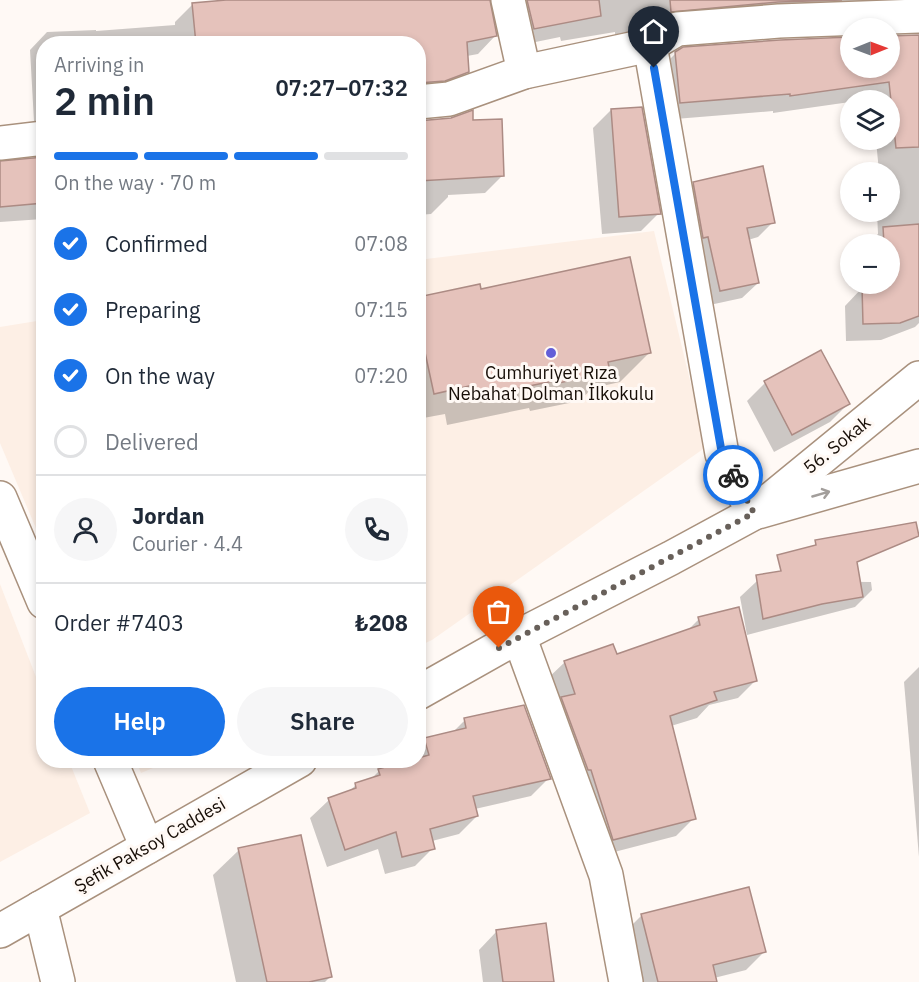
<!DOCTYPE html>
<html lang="en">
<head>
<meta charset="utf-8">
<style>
  :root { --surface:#fff; --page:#f6f6f7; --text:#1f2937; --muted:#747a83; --line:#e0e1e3; --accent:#1a73e8 }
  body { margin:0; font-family:"IBM Plex Sans",sans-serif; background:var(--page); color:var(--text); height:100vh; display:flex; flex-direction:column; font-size:22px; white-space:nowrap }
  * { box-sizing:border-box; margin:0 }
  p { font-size:20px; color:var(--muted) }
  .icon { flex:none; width:33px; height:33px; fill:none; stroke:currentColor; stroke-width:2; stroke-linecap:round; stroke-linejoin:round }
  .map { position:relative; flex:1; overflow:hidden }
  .sheet { position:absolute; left:36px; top:36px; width:390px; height:732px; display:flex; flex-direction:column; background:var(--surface); border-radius:24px; box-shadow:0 3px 9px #0003 }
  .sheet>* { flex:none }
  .needle { width:39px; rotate:89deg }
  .fabs { position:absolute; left:840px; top:18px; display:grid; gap:12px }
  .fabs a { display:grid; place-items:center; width:60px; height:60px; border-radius:50%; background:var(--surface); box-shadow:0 3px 9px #0003; font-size:30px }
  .pin { position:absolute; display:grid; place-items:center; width:51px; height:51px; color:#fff; margin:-62px -26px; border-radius:50% 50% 50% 0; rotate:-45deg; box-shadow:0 0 6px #0007 }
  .pin .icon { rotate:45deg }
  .courier { position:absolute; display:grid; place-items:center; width:60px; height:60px; margin:-30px; border:4px solid #1a73e8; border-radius:50%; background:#fff; color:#222; box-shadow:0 2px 8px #0007 }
  .overview em { font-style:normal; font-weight:600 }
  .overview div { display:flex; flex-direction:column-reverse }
  .overview { display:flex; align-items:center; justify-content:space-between; height:102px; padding:0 18px }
  h1 { font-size:39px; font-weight:600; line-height:45px }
  .bar { display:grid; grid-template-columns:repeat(4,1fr); gap:9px 6px; align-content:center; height:72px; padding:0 18px }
  .bar i { height:8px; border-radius:4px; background:var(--line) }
  .bar .active { background:var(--accent) }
  .bar p { grid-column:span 4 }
  .line { display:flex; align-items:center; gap:15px; padding:0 18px; border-top:2px solid var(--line) }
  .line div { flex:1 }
  .round { display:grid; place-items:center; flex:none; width:63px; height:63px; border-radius:32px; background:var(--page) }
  ol { padding:0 18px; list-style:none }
  li { display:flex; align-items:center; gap:18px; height:66px }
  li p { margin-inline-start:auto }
  li .icon { padding:6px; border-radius:50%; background:var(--accent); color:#fff; stroke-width:4 }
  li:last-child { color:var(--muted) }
  li i { width:33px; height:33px; border:3px solid var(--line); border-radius:50% }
  .cta { display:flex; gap:12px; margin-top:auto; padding:12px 18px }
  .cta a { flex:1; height:69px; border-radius:36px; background:var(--accent); color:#fff; font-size:24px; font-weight:600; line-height:69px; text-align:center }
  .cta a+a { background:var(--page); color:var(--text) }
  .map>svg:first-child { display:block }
</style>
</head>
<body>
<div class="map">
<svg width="919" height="982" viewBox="0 0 919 982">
  <rect width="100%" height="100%" fill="#fff9f5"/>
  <!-- built -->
  <g fill="#fdefe5">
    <polygon points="654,231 706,447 432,640 419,646 418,260"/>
    <polygon points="43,320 44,320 43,545 0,443 0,327"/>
    <polygon points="0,584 43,695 44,760 69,761 90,813 0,862"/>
    <polygon points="136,761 170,761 141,773"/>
  </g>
  <!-- shadow -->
  <g fill="#0003">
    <polygon points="243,0 488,0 495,36 478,54 467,56 468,71 450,89 418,98 418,44 44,44 44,149 35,139 30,50 47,32 96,30 96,31 175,25 175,22 193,4"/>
    <polygon points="497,0 919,0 615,36 615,32 561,41 560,37 516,46"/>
    <polygon points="919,36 919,323 915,327 881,340 846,341 845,306 862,288 869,288 869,284 890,284 890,244 868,244 878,234 877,212 890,212 890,172 879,172 876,140 890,140 890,100 872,100 872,99 850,100 850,102 773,113 773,111 663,120 658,71 676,53 780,41 850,39 850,68 890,68 890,37"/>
    <polygon points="611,110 659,213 641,231 602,234 593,128"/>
    <polygon points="418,122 472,122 502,176 485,193 448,195 448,197 431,214 418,215"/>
    <polygon points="44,158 44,221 43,219 0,222 0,163"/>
    <polygon points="694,183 773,222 758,237 748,240 758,283 742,298 705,306 678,198"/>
    <polygon points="479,291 649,353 620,382 593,388 579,401 530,411 529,408 447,425 445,414 418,419 418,299"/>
    <polygon points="821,352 848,404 830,422 774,452 747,401 765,383"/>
    <polygon points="757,581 871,582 872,590 855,607 747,635 740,597"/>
    <polygon points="699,619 756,680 738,698 709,705 697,718 671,726 694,818 676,836 595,857 546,680 565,662 616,656 686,632"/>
    <polygon points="919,667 919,857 904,682"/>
    <polygon points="465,720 549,778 531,796 475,809 477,816 459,834 432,841 433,848 415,866 385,874 378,849 327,867 310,818 329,800 347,793 356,785 370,780 379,771 408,762 408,760 418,760 418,746 425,739 452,733"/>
    <polygon points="239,850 330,977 325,982 236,982 213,875"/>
    <polygon points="642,915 764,952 746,970 714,978 716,982 636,982 624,933"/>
    <polygon points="497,931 552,982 483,982 479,950"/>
  </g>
  <!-- building -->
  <g fill="#e5c2bb" stroke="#ac8b84" stroke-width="1.5">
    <polygon points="226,0 490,0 497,36 467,42 469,72 445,81 418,83 418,44 196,44 192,3"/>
    <polygon points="527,0 599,0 601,16 534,29"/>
    <polygon points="670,0 842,0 778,2 671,12"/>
    <polygon points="919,35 919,147 896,148 889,82 790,96 790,94 680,103 675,52 683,47 780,40 850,37 850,68 890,68 890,36"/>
    <polygon points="642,107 661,214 619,217 611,109"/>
    <polygon points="473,110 473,120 502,119 504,176 418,181 418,121 451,118"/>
    <polygon points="44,157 44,203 0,207 0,161"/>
    <polygon points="763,166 775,223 747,228 759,283 720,291 708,237 703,238 693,182"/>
    <polygon points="919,224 919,316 900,323 863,324 862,287 887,286 887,284 890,284 890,244 884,244 883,227"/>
    <polygon points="630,257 651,353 608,362 610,372 559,383 558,380 476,397 474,385 434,394 418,320 418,297 480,284 481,289"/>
    <polygon points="821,350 850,404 792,435 764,381"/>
    <polygon points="916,522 919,536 857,562 863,597 822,604 763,619 756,575 781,571 777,555 816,545 815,540"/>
    <polygon points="739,607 757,681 714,692 717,700 670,716 696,819 613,840 591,770 588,770 561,697 575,694 564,661 613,644 617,654 700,625 698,617"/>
    <polygon points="524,705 551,779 473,796 478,816 430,829 435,849 402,857 396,832 345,850 328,798 356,788 355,783 380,775 378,769 410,760 418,760 418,758 429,755 424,738 466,728 464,718"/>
    <polygon points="301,835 332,977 309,982 267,982 238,848"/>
    <polygon points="749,887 766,952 713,965 717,982 658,982 641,914"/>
    <polygon points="546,923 554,982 503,982 496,930"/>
  </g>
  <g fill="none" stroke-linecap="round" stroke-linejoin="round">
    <!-- minor casing -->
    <g stroke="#a9917d" stroke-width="36">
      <g id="minor">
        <polyline points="508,0 524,72"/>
        <polyline points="650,45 722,454 754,513"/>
        <polyline points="418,102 449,99 524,72 650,45 677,29 779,21 919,16"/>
        <polyline points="0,143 44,138"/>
        <polyline points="0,498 44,602"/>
        <polyline points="519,636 606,875 626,982"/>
        <polyline points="110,760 147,847"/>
        <polyline points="40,908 58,982"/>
      </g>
    </g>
    <!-- major casing -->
    <g stroke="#a9917d" stroke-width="36">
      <g id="major">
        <polyline points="765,504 919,378"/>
        <polyline points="418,693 519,636 671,558 754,513 919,466"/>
        <polyline points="0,931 300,760"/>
      </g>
    </g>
    <!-- minor -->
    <use href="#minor" stroke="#fff" stroke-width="33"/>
    <!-- major -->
    <use href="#major" stroke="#fff" stroke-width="33"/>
  </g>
  <!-- one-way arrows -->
  <defs><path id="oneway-shaft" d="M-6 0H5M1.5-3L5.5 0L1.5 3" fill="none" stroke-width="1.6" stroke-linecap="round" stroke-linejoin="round" transform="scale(1.5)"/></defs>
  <use stroke="#a29e9b" href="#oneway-shaft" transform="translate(821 494) rotate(-16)"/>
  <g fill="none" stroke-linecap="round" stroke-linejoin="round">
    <!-- done -->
    <polyline stroke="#68605a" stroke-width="6" stroke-dasharray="0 10.8" points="499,648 754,513 733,475"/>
    <!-- route -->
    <polyline stroke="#1a73e8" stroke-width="8" points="654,68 722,454 733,475"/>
  </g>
  <!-- markers -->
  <circle fill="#635fd8" stroke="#fff9f5" stroke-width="2" cx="551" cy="353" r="6"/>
  <g text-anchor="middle" stroke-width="6" stroke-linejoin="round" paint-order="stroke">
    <!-- poi labels -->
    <g font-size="18" fill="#160d06" stroke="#fff9f5">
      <text x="551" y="379">Cumhuriyet Rıza<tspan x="551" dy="21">Nebahat Dolman İlkokulu</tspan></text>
    </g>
    <!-- street labels -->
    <g font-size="18" fill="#160d06" stroke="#fff9f5">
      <text transform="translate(837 445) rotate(-39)" y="6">56. Sokak</text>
      <text transform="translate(150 845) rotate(-30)" y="6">Şefik Paksoy Caddesi</text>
    </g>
  </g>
</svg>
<div class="fabs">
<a><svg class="needle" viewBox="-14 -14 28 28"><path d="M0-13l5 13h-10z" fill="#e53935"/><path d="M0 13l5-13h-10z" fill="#747a83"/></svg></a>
<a><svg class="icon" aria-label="layers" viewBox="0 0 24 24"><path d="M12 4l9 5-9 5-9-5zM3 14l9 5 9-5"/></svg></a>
<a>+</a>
<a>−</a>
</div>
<div class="pin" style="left:499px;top:648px;background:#ea580c"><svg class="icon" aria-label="bag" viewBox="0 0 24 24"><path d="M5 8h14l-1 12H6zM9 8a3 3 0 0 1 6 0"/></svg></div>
<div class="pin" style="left:654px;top:68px;background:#1f2937"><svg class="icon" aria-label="home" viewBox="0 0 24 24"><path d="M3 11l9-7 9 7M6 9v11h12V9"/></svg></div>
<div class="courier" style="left:733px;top:475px"><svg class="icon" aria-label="bike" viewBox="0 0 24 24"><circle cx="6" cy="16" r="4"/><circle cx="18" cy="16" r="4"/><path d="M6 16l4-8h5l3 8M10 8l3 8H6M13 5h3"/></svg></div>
<section class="sheet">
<div class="overview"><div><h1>2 min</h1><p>Arriving in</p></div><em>07:27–07:32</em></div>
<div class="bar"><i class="active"></i><i class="active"></i><i class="active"></i><i></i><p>On the way · 70 m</p></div>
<ol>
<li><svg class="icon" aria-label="check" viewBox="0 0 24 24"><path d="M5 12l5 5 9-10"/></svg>Confirmed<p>07:08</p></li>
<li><svg class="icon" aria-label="check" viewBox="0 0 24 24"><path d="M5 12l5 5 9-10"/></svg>Preparing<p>07:15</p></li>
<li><svg class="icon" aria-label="check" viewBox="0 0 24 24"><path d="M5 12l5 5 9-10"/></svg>On the way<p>07:20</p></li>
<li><i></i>Delivered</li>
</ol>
<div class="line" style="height:108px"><a class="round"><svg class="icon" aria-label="person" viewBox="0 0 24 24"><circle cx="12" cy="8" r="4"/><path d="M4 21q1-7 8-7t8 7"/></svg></a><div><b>Jordan</b><p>Courier · 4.4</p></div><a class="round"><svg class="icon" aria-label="phone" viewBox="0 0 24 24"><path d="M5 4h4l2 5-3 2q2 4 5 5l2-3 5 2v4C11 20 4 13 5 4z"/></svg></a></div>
<div class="line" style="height:78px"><div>Order #7403</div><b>₺208</b></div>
<div class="cta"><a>Help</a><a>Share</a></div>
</section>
</div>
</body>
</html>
